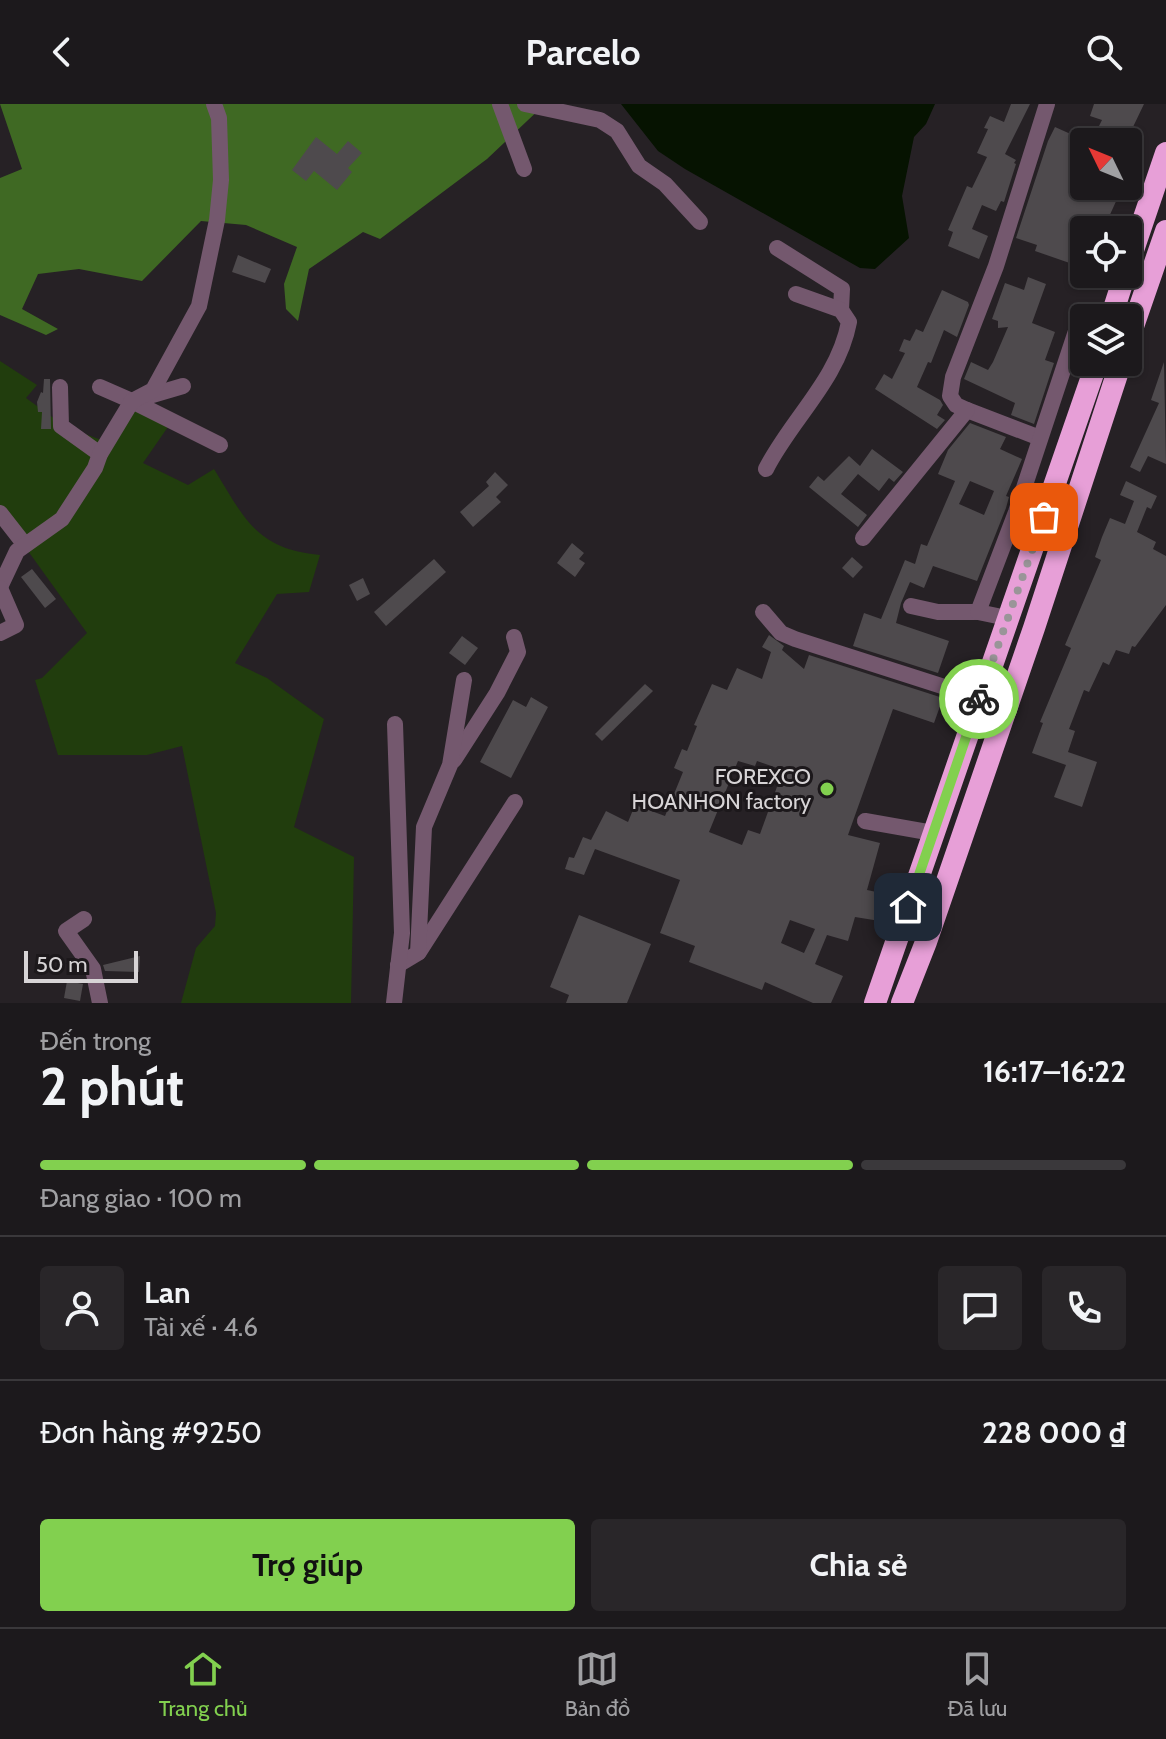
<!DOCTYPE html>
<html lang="vi">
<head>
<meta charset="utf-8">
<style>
  :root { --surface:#1c191c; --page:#292629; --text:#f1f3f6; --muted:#a0a0a3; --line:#3a383b; --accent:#82d04f }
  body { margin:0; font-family:Cabin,sans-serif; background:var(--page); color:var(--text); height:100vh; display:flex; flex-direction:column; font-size:30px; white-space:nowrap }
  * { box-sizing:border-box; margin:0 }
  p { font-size:26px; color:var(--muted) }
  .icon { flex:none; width:44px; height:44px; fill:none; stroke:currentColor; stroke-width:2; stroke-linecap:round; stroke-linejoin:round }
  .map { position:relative; height:899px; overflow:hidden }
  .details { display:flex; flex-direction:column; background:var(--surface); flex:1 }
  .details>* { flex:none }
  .needle { width:52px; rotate:313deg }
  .fabs { position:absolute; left:1070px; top:24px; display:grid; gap:16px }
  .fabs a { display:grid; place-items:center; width:72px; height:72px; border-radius:8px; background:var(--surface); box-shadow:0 2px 6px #0004,0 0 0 2px var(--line); font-size:40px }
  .scale { position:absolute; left:24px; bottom:20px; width:114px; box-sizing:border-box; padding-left:8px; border:4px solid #d7d4d6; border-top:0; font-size:22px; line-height:28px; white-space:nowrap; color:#d7d4d6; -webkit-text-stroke:6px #1c181b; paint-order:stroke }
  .pin { position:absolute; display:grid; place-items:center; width:68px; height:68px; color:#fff; margin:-34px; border-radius:16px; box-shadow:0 4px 12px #0006 }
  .courier { position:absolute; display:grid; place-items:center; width:80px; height:80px; margin:-40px; border:6px solid #82d04f; border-radius:50%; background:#fff; color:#222; box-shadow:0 2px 10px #0007 }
  .headline em { font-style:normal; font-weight:700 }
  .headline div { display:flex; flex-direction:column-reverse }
  .headline { display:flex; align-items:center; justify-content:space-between; height:136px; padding:0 40px }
  h1 { font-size:52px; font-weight:700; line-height:60px }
  .bar { display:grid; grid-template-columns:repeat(4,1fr); gap:12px 8px; align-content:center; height:96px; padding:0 40px }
  .bar i { height:10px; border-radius:6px; background:var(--line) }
  .bar .current { background:var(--accent) }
  .bar p { grid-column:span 4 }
  .line { display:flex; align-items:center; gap:20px; padding:0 40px; border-top:2px solid var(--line) }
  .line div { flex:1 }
  .round { display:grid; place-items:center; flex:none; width:84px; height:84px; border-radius:8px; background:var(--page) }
  .cta { display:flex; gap:16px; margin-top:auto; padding:16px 40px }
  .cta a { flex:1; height:92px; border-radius:8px; background:var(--accent); color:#111; font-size:32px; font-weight:700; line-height:92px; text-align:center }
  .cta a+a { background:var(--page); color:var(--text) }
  header { display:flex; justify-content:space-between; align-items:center; height:104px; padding:0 40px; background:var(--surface); font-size:36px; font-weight:700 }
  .tab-bar { display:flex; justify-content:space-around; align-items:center; height:112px; border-top:2px solid var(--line); background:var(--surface); font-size:22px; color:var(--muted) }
  .tab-bar a { display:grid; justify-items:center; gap:4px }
  .tab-bar .current { color:var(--accent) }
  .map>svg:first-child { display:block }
</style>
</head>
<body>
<header><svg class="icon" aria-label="back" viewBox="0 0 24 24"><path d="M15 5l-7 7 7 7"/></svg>Parcelo<svg class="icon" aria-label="search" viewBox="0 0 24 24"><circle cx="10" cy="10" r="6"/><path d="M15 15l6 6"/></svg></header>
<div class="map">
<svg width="1166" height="899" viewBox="0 0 1166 899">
  <rect width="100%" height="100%" fill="#262125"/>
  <!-- green -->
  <path fill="#213d0d" d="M 0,257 L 37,281 L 26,294 L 66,323 L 107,338 L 133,296 L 170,320 L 143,359 L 188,381 L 214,365 C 245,415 256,445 320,451 L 309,488 L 277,490 L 235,559 L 267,574 L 324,615 L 294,723 L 354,753 L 351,899 L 181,899 L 196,844 L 215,822 L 216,809 L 182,642 L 147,651 L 58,651 L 35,576 L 42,574 L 87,529 L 0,408 Z"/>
  <!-- forest -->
  <polygon fill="#3f6923" points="0,0 545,0 487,55 380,135 363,128 309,165 298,217 286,205 284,180 297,143 246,121 201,117 142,177 79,165 38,170 22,205 58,225 46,231 0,211 0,74 22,65"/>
  <!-- water -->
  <polygon fill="#061301" points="621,0 935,0 926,20 914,33 902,92 909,134 875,165 860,164 685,65 658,47"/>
  <!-- building -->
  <g fill="#4e4a4d" fill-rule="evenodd">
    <polygon points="1011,0 1030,0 1005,50 1016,56 1014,59 1016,60 1004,98 1001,97 996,107 982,101 972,125 988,132 979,155 948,142 953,128 948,126 967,82 972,84 987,53 977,49 988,25 984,24 990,12 1004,18"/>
    <polygon points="1094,0 1144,0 1133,23 1139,26 1134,38 1091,38 1102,16 1090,12"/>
    <polygon points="1055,23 1084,36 1084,82 1123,82 1103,126 1084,126 1084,164 1035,147 1037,141 1016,134 1048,37"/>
    <polygon points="316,33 337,50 348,37 362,49 348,64 352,68 337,86 314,67 306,77 292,66"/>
    <polygon points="238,151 271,165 265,179 232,168"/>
    <polygon points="1028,173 1046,180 1032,219 1055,228 1045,256 1054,259 1034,320 1011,311 1015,299 964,275 971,258 988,266 993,258 1008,223 998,224 998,217 992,215 1005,179 1024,186"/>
    <polygon points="942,186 968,198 969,201 957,233 944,226 931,259 928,258 917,283 940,296 943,301 937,311 945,316 937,325 875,285 884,270 892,275 905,249 899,247 904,235 910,237 916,225 923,228"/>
    <polygon points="1164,258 1166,360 1148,352 1140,368 1130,363 1159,299 1151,296"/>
    <polygon points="44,275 50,275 51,325 41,325 42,308 38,308 37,298 41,288 43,289"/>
    <path d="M 970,319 L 1006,333 L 1000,345 L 1022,355 L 1006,392 L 1009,393 L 1006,404 L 977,477 L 933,462 L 924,484 L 910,478 L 901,499 L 896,519 L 949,537 L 938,569 L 853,542 L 864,509 L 881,515 L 905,456 L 915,460 L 921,440 L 927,442 L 955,377 L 938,370 L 948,346 ZM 970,377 L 994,387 L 984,411 L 959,400 Z"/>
    <polygon points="872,345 903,368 894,378 889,374 879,387 858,370 841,390 867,411 858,423 809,383 818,372 824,377 849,352 860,362"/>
    <polygon points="495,368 508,381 496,393 501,398 473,423 460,408 489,382 486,378"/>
    <polygon points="1126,377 1157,392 1151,405 1147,403 1137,428 1156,438 1153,445 1166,452 1166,501 1135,543 1132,542 1129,550 1116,546 1109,561 1103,558 1089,588 1084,586 1069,625 1075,627 1068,648 1097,658 1082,703 1054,693 1066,661 1032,649 1043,619 1040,618 1071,544 1065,541 1101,456 1095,453 1102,433 1110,414 1125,420 1134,397 1120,391"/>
    <polygon points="572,439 584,449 579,455 585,459 575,473 557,459"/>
    <polygon points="852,453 863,463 853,474 842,464"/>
    <polygon points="434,455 446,468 386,522 374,508"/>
    <polygon points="32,465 56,495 45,504 21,473"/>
    <polygon points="363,474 370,490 357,497 349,481"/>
    <path d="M 769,531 L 784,542 L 782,546 L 804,565 L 809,551 L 943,594 L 934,619 L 893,605 L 848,731 L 880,739 L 867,786 L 891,791 L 886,818 L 855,813 L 848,837 L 827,831 L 815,860 L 843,872 L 831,899 L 813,899 L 765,878 L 762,886 L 689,858 L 695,842 L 660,829 L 680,776 L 595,745 L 584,771 L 565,765 L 569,753 L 574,754 L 583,733 L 591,736 L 606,707 L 628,718 L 635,701 L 665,712 L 683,668 L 674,664 L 682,645 L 687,647 L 697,622 L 694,621 L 712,580 L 727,586 L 737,564 L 762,575 L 771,548 L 762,543 ZM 738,657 L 755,662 L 757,657 L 783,666 L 760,730 L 748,726 L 742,741 L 709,728 ZM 790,816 L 815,825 L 804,849 L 781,839 Z"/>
    <polygon points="462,532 478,544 465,561 449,549"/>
    <polygon points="645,580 653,587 602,637 595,630"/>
    <polygon points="531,593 548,603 511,674 480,658 513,596 526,603"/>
    <polygon points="579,811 651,840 627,899 566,899 569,891 550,883"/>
    <polygon points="140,852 139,868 105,867 103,861"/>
    <polygon points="67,877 83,880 80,897 64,894"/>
  </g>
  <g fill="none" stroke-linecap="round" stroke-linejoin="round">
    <!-- minor -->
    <g stroke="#74586e" stroke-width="16">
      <polyline points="500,0 524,65"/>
      <polyline points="525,0 600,16 617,27 639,62 665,80 700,118"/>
      <polyline points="777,144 842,185 841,206"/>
      <polyline points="183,282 132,297 220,341"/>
      <polyline points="60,283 61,322 100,350"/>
      <polyline points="100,283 132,297"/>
      <polyline points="967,306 1040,334"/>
      <path d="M 766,365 C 792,314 838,276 849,218 L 841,206 L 796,190"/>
      <polyline points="0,409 25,441"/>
      <polyline points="863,434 967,306 956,301 950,292 953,273 996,162 1047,0"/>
      <polyline points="0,483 17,447 62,415 95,364 100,350 132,297 153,286 199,202 217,116 221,76 219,14 214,0"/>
      <polyline points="0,484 16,521 0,529"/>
      <polyline points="911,502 938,508 978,508"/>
      <polyline points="763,508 781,529 795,535 979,594"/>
      <polyline points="1007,514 978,508 1016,408 1077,224 1084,226"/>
      <polyline points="454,656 497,589 518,548 514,533"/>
      <polyline points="865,717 933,729"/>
      <polyline points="84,815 66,827 93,865 100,899"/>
      <polyline points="419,848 515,698"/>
      <polyline points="398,861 418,849 424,723 450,661 464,576"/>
      <polyline points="394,899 402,829 395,620"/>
    </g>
    <!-- highway -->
    <g stroke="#e79fd7" stroke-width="22">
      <polyline points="1128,161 1166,49"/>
      <polyline points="1111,214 1125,170"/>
      <polyline points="1128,237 1166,127"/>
      <polyline points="875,899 1097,258"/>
      <polyline points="902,899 926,838 1034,524 1121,258"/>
    </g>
  </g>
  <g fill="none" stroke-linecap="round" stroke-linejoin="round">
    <!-- done -->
    <polyline stroke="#999598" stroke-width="8" stroke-dasharray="0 14.4" points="979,595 1044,413"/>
    <!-- route -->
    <polyline stroke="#82d04f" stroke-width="10" points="908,803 979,595"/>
  </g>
  <!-- markers -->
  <circle fill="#82d04f" stroke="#1c181b" stroke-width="3" cx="827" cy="685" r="8"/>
  <g text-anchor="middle" stroke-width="6" stroke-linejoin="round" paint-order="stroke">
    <!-- poi labels -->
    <g font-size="22" fill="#d7d4d6" stroke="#1c181b" text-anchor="end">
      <text x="811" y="680">FOREXCO<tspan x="811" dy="25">HOANHON factory</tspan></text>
    </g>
  </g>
</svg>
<div class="fabs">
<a><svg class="needle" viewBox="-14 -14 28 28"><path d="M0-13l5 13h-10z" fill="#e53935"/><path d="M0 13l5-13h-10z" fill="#a0a0a3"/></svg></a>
<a><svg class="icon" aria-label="locate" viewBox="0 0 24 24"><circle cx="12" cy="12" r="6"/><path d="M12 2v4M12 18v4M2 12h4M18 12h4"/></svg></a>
<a><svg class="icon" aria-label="layers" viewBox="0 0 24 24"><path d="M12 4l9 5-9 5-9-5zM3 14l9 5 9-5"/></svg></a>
</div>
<div class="scale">50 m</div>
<div class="pin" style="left:1044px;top:413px;background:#ea580c"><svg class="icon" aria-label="bag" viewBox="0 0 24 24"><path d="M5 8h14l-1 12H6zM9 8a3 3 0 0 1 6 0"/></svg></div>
<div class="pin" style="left:908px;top:803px;background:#1f2937"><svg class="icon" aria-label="home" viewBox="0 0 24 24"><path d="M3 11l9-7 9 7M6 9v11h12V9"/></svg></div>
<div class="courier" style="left:979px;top:595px"><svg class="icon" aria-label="bike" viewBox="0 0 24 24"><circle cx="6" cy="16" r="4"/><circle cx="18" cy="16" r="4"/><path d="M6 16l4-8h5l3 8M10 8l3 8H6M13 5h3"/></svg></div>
</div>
<section class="details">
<div class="headline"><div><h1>2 phút</h1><p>Đến trong</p></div><em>16:17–16:22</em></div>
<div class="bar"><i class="current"></i><i class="current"></i><i class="current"></i><i></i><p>Đang giao · 100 m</p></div>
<div class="line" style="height:144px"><a class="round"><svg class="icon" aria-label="person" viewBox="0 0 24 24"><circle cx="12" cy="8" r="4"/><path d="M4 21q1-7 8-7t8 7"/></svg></a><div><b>Lan</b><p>Tài xế · 4.6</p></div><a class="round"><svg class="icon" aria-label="chat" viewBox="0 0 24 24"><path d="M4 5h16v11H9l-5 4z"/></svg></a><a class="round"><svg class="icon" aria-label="phone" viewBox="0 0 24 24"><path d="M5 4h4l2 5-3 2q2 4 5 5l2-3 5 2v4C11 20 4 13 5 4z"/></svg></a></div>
<div class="line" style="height:104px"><div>Đơn hàng #9250</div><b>228 000 ₫</b></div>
<div class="cta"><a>Trợ giúp</a><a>Chia sẻ</a></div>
</section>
<nav class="tab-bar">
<a class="current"><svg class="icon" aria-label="home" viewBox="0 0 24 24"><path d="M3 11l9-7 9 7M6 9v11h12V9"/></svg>Trang chủ</a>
<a><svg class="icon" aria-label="map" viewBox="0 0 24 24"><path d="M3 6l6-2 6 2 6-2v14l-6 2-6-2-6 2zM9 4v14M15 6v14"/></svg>Bản đồ</a>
<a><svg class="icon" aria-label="saved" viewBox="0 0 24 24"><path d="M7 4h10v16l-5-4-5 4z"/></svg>Đã lưu</a>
</nav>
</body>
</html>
